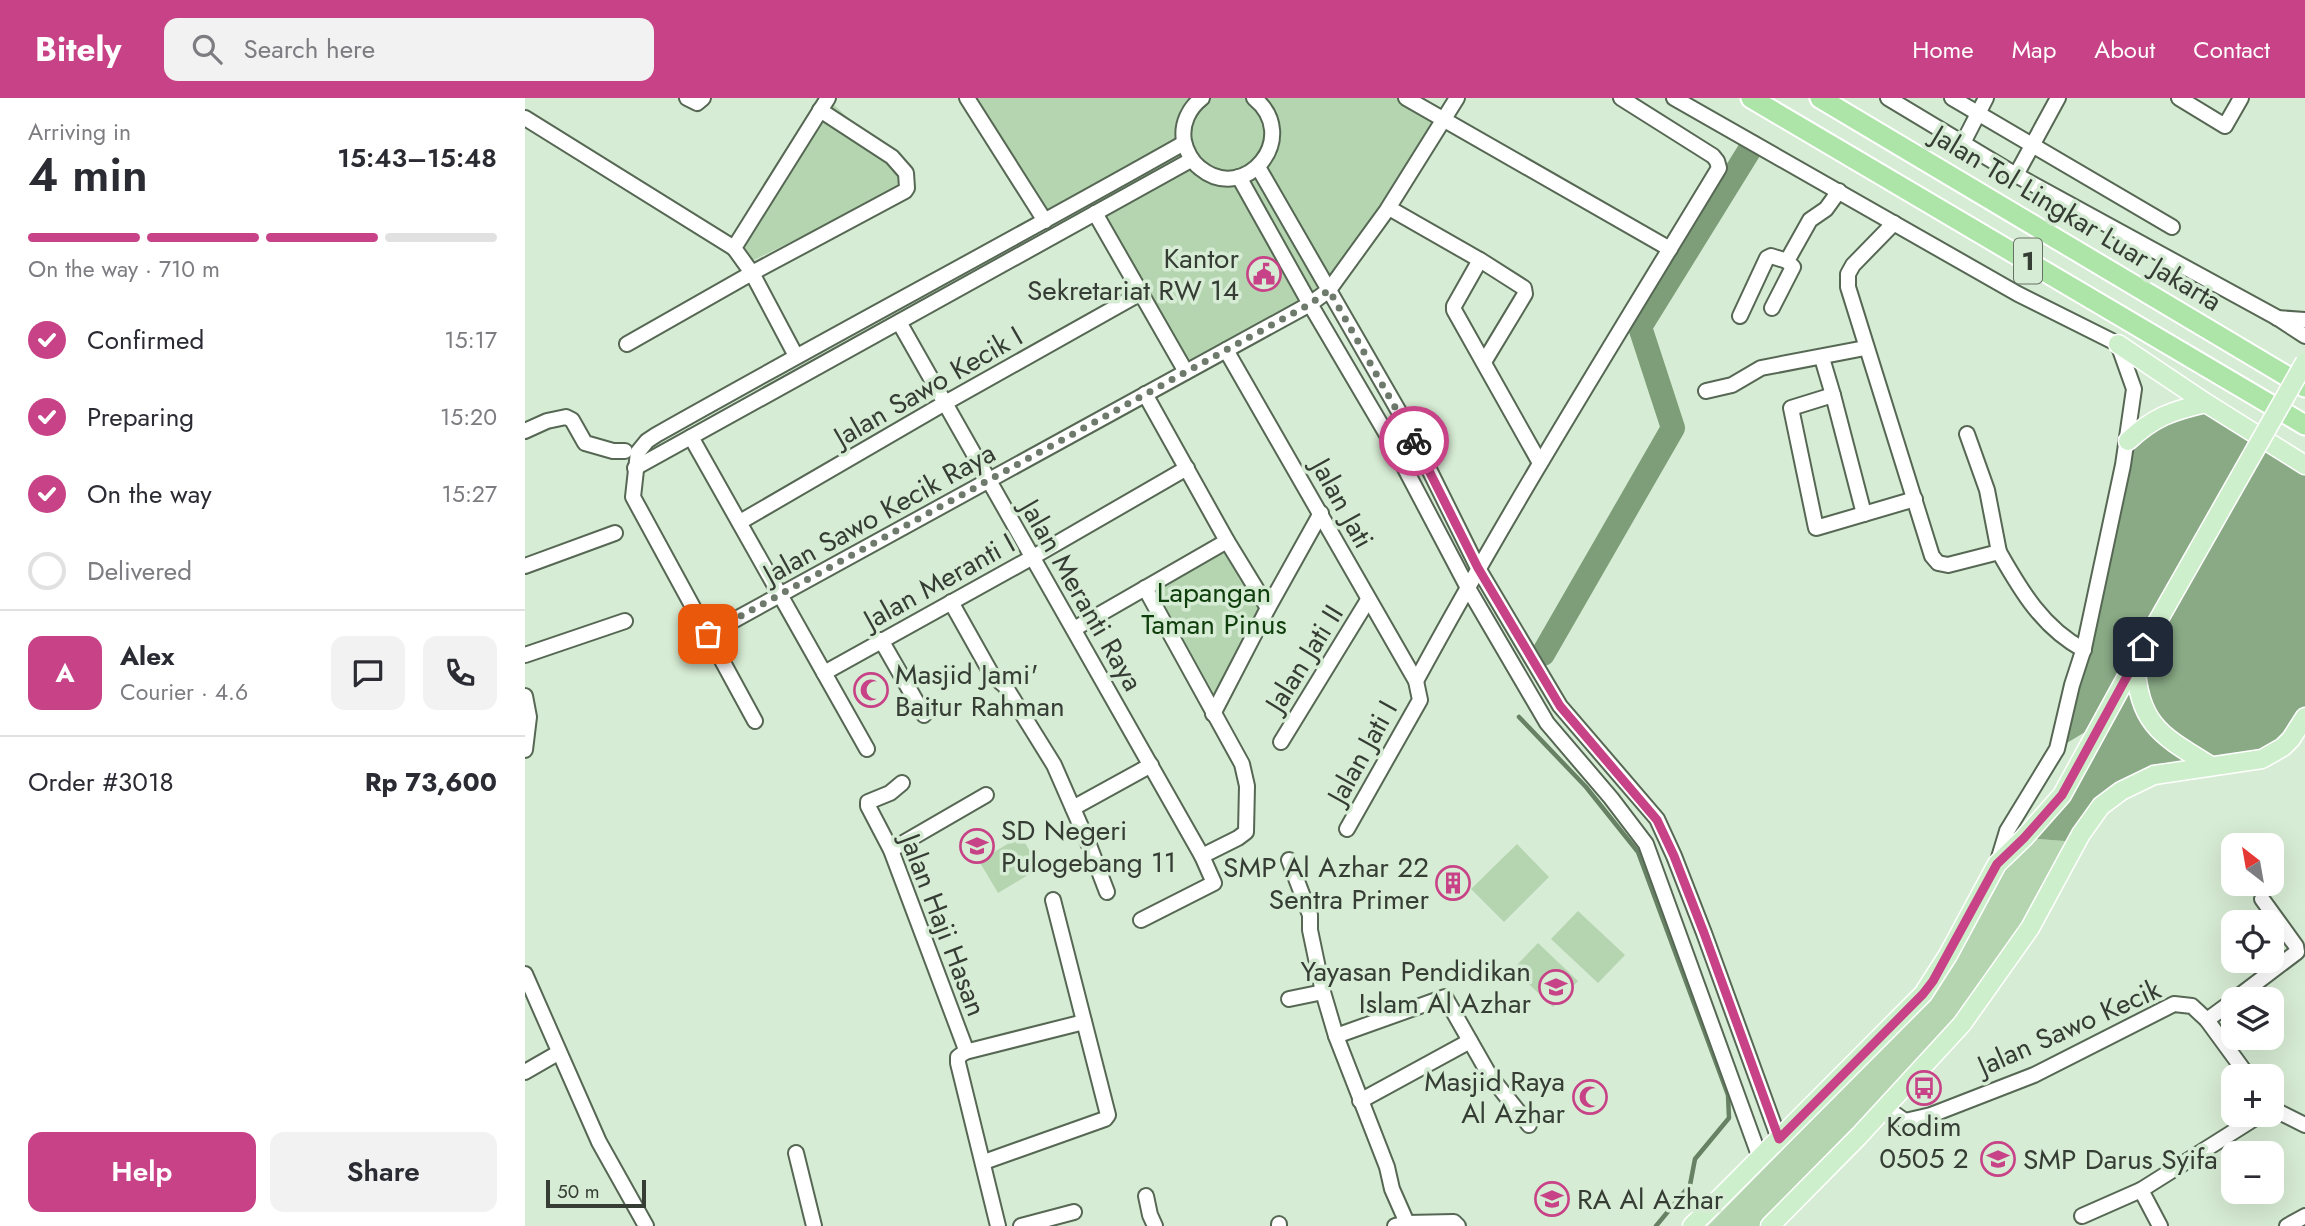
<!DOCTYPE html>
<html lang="en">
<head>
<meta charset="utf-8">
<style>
  :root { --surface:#fff; --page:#f2f2f3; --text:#2b2b33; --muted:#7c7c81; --line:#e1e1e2; --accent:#c74286 }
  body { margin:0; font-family:Jost,sans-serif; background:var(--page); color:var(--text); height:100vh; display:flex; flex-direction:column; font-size:26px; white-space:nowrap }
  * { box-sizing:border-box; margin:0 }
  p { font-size:23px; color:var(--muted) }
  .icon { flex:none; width:38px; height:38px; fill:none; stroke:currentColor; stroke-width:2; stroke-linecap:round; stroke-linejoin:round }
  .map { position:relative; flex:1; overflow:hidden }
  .side { display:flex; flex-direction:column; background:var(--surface); width:525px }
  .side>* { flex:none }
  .needle { width:46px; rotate:329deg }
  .fabs { position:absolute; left:1696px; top:735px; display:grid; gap:14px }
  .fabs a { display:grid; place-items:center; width:63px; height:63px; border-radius:14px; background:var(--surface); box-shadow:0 7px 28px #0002; font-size:35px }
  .scale { position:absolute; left:21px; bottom:18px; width:100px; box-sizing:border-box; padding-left:7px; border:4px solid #353d34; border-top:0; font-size:19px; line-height:24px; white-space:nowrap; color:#353d34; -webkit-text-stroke:5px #d7ecd4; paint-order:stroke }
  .pin { position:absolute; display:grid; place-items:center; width:60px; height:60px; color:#fff; margin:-30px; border-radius:14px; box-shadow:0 4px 10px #0006 }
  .courier { position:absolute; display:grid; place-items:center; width:70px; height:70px; margin:-35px; border:5px solid #c74286; border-radius:50%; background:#fff; color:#222; box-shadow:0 2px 9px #0007 }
  .head em { font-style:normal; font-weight:600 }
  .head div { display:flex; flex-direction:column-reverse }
  .head { display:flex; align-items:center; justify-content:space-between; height:119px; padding:0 28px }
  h1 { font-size:46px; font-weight:600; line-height:52px }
  .bar { display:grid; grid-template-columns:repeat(4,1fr); gap:10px 7px; align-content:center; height:84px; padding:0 28px }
  .bar i { height:9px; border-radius:5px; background:var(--line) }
  .bar .on { background:var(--accent) }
  .bar p { grid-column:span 4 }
  .line { display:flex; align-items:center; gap:18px; padding:0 28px; border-top:2px solid var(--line) }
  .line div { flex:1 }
  .round { display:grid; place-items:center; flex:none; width:74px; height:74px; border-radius:14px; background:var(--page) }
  ol { padding:0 28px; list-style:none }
  li { display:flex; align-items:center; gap:21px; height:77px }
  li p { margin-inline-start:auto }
  li .icon { padding:7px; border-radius:50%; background:var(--accent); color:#fff; stroke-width:4 }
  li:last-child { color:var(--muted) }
  li i { width:38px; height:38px; border:4px solid var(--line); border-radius:50% }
  .cta { display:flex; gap:14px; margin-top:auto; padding:14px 28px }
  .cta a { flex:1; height:80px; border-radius:14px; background:var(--accent); color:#fff; font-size:28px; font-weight:600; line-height:80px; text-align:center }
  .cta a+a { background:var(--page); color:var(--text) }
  header { display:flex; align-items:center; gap:42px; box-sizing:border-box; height:98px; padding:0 35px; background:var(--accent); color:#fff }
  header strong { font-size:33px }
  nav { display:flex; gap:38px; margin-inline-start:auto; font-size:24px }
  .search { width:490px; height:63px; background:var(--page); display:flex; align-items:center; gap:18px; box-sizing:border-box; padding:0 24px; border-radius:14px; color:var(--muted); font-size:26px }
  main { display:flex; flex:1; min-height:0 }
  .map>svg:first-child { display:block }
</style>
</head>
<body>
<header>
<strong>Bitely</strong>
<div class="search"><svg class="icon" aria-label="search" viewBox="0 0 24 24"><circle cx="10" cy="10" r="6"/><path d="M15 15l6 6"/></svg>Search here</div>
<nav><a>Home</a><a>Map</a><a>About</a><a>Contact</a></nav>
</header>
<main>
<section class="side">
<div class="head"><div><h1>4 min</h1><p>Arriving in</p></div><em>15:43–15:48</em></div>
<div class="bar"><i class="on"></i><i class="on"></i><i class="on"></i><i></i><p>On the way · 710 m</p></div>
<ol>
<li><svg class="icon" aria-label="check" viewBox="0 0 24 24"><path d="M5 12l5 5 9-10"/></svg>Confirmed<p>15:17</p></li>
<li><svg class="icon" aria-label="check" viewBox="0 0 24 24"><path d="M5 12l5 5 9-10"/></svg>Preparing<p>15:20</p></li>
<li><svg class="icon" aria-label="check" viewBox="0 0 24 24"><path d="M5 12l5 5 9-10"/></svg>On the way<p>15:27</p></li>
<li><i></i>Delivered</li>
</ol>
<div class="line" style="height:126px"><b class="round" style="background:var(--accent);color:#fff">A</b><div><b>Alex</b><p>Courier · 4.6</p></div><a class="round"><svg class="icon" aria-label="chat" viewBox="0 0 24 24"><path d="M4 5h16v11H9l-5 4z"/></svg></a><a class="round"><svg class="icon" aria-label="phone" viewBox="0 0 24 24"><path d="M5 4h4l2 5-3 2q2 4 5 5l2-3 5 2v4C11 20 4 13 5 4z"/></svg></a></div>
<div class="line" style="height:91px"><div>Order #3018</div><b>Rp 73,600</b></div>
<div class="cta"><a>Help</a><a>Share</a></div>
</section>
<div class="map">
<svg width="1780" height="1128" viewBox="0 0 1780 1128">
  <rect width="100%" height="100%" fill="#d7ecd4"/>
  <!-- green -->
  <g fill="#b5d5b1">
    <polygon points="442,0 881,0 918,23 804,192 661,274 561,100 520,123"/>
    <polygon points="306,4 366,61 380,88 229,162 212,161 214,145"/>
    <polygon points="700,448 741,509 689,614 633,494"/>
    <polygon points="496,738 515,770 473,795 454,763"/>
    <polygon points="1499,740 1552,744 1455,902 1244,1128 1183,1128 1380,927"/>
    <polygon points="992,746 1024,779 979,824 946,791"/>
    <polygon points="1053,813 1100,857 1073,885 1026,841"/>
    <polygon points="1013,845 1053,883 1028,909 988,871"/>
  </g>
  <!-- forest -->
  <polygon fill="#89aa85" points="1681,305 1780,367 1780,619 1756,650 1612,684 1552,744 1499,740 1575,625 1532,651 1603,343"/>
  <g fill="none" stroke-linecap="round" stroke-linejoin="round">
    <!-- stream -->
    <polyline stroke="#678164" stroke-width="4.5" points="994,619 1061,689 1113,754 1203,997 1204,1020 1170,1061 1165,1087 1131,1128"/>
    <!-- river -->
    <polyline stroke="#7d9e79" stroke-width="24" points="1018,556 1148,330 1115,229 1227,48"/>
    <!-- minor casing -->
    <g stroke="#566854" stroke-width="18">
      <g id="minor">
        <polyline points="162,0 172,5 178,0"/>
        <polyline points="442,0 520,123"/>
        <path d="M 677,0 C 664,10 656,26 659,43 C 661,53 667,64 675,70 C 720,107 777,39 729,0"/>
        <polyline points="881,0 1145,151"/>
        <polyline points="1149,0 1493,196 1593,246 1609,291 1598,367 1559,550 1547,587 1532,651 1482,733 1472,766"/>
        <polyline points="1363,0 1491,77 1751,219 1780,238"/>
        <polyline points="1427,0 1647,129"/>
        <polyline points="1654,0 1700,28 1716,0"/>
        <polyline points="0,20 209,150"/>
        <polyline points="1438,45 1461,0"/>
        <polyline points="733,69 884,331 953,470 1035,608 1132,721 1149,758 1179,835 1254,1041"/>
        <polyline points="1491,77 1533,0"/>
        <polyline points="714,79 785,206 865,342 943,490 1022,625 1086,700 1121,746 1235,1060"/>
        <polyline points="864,110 955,162 999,190 1000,196 959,264"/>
        <polyline points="570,115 661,274"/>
        <path d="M 1369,125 L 1328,167 L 1323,176 L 1323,189 L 1407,458 L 1413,465 L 1423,467 L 1474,454 C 1496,493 1518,530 1559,552"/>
        <polyline points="955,162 929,208 929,212 1015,365"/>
        <polyline points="1247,210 1268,169 1262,163 1285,122 1301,111 1314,93"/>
        <polyline points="1215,218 1242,160 1246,158 1262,163"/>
        <polyline points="1752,220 1780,222"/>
        <polyline points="374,224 677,758 689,785 616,822"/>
        <polyline points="102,246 227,175 380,93 382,90 381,75 367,59 295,12"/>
        <polyline points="701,252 891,583 895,602 822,731"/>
        <polyline points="271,258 227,175 209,150 303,0"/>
        <polyline points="1297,260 1308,297 1339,416"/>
        <polyline points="1181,293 1207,287 1236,270 1340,250"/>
        <polyline points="620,296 702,443 743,510"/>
        <polyline points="1308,297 1266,310 1291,430 1390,401"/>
        <polyline points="0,333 22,323 41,319 47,322 60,345 88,353 100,353"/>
        <polyline points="1442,336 1462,392 1474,454"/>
        <polyline points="166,339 342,651"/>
        <polyline points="110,370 666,62"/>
        <polyline points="215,424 420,305 616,195"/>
        <polyline points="0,468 90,435"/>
        <polyline points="620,490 717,666 722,688 721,734 713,740 677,758"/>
        <polyline points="426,504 467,577 480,588 529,667 564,747 582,794"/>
        <polyline points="549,531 702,443"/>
        <polyline points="182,537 785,206 804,192 862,112 932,0"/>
        <polyline points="356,542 399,617"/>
        <polyline points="0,557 100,523"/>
        <polyline points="299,575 508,459 662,370"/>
        <path d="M 891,583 C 986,408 1091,240 1194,70 L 1192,63 L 1188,58 L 1096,0"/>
        <polyline points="0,598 4,619 0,652"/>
        <polyline points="688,616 743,510 796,415"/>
        <path d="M 230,623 L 108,399 L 113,354 L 122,343 L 131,337 C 306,238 484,144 659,45"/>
        <polyline points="756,644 843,502"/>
        <polyline points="377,685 365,695 343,704 343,708 366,752 440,949 440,954 433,959 433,965 473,1128"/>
        <polyline points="548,710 626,667"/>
        <polyline points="366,752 461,697"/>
        <polyline points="764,762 785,817 785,832 798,894 811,938 862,1069 867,1091 882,1125"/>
        <polyline points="0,876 74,1044 121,1128"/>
        <polyline points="764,901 798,894"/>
        <polyline points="1710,901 1772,854 1771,848 1737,801"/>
        <polyline points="1682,922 1708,903"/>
        <polyline points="811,938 920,899 965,978 1004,1027"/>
        <polyline points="440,954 559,924"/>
        <polyline points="0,974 33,955"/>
        <polyline points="835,1003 945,943"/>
        <polyline points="1360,1009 1380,1023 1406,1017 1509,977 1649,906 1667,908 1682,922 1723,978"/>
        <polyline points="1746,1010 1780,1027"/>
        <polyline points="271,1055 289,1128"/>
        <polyline points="459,1064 580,1021 583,1017 528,802"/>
        <polyline points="1616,1092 1635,1128"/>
        <polyline points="621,1098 625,1117 630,1128"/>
        <polyline points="1557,1118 1616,1092 1735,1017"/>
        <polyline points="754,1126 754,1128"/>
        <polyline points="496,1128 549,1114"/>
        <polyline points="870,1128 882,1125 929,1124 933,1128"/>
        <polyline points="1762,1128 1780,1118"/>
      </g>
    </g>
    <!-- major casing -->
    <g stroke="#fff" stroke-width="21">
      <g id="major">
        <polyline points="1593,246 1681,305 1780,367"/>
        <path d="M 1603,343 C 1629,319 1646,313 1681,305"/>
        <path d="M 1610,563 C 1614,627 1635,637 1686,668"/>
        <polyline points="1167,1128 1398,896 1423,857 1472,766 1499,740 1537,697 1618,549"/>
        <polyline points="1245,1128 1334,1038 1437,926 1505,830 1556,736 1576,708 1596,693 1629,677 1737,661 1758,649 1766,641 1780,619"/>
      </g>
    </g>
    <!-- highway casing -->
    <g stroke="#fff" stroke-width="23">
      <g id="highway">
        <polyline points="1226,0 1780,327"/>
        <polyline points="1295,0 1780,289"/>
      </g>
    </g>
    <!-- minor -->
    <use href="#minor" stroke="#fff" stroke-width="14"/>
    <!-- major -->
    <use href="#major" stroke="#ceefcb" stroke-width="18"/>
    <!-- highway -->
    <use href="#highway" stroke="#ade4a8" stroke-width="19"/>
    <!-- major-bridge casing -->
    <g stroke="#fff" stroke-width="21" stroke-linecap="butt">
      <polyline id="major-bridge" points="1618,549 1780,264"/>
    </g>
    <!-- major-bridge -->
    <use href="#major-bridge" stroke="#ceefcb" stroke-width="18"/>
  </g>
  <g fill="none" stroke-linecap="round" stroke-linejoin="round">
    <!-- done -->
    <polyline stroke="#6e7a6c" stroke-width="7" stroke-dasharray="0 12.6" points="183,536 785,206 804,192 889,343"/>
    <!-- route -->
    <polyline stroke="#c74286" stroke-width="9" points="889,343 953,470 1035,608 1132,722 1149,758 1179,835 1254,1041 1398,896 1408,883 1472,766 1499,740 1537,697 1618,549"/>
  </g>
  <!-- icons -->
  <defs>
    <g id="civic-ring" transform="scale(1.75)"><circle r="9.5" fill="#d7ecd4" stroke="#c74286" stroke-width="1.5"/><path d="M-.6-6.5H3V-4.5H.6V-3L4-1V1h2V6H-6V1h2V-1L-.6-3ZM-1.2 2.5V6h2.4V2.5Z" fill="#c74286"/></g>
    <g id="mosque-ring" transform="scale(1.75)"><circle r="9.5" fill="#d7ecd4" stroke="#c74286" stroke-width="1.5"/><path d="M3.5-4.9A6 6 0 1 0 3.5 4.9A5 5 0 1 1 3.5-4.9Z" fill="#c74286"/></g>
    <g id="school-ring" transform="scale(1.75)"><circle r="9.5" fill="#d7ecd4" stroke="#c74286" stroke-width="1.5"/><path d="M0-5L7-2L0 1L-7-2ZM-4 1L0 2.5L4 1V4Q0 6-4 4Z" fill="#c74286"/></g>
    <g id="building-ring" transform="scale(1.75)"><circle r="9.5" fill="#d7ecd4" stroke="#c74286" stroke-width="1.5"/><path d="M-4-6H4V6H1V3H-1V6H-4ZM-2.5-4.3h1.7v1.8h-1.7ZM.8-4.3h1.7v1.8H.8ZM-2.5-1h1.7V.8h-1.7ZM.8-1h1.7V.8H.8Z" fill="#c74286"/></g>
    <g id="bus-ring" transform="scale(1.75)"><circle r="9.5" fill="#d7ecd4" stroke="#c74286" stroke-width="1.5"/><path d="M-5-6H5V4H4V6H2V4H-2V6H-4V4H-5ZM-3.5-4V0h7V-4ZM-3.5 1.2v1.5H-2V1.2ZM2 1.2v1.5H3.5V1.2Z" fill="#c74286"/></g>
  </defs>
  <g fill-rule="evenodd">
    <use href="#civic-ring" x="739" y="176"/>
    <use href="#mosque-ring" x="346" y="592"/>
    <use href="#school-ring" x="452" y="748"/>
    <use href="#building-ring" x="928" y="785"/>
    <use href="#school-ring" x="1031" y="889"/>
    <use href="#bus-ring" x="1399" y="990"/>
    <use href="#mosque-ring" x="1065" y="999"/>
    <use href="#school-ring" x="1473" y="1061"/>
    <use href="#school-ring" x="1027" y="1101"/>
  </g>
  <g text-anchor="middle" stroke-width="7" stroke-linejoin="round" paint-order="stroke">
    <!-- shield labels -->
    <rect fill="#d7ecd4" stroke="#667264" stroke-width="2" x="1489" y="140.5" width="28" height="45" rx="5"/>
    <g font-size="26" font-weight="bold" fill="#353d34">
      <text x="1503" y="172">1</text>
    </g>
    <!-- street labels -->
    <g font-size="28" fill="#353d34" stroke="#d7ecd4">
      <text transform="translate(1552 120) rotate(31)" y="10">Jalan Tol Lingkar Luar Jakarta</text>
      <text transform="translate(403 288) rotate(-30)" y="10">Jalan Sawo Kecik I</text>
      <text transform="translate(818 405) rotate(61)" y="10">Jalan Jati</text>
      <text transform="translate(354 415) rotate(-29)" y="10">Jalan Sawo Kecik Raya</text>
      <text transform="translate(414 483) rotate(-29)" y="10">Jalan Meranti I</text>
      <text transform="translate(557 497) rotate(60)" y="10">Jalan Meranti Raya</text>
      <text transform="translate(779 560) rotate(-58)" y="10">Jalan Jati II</text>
      <text transform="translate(837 654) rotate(-61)" y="10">Jalan Jati I</text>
      <text transform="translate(419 827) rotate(69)" y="10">Jalan Haji Hasan</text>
      <text transform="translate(1544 929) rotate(-24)" y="10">Jalan Sawo Kecik</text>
    </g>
    <!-- poi labels -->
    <g font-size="28" fill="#353d34" stroke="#d7ecd4" text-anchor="end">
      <text x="714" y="170">Kantor<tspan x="714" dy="32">Sekretariat RW 14</tspan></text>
      <text x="370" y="586" text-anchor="start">Masjid Jami'<tspan x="370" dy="32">Baitur Rahman</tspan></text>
      <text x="476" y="742" text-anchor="start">SD Negeri<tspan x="476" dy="32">Pulogebang 11</tspan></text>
      <text x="904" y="779">SMP Al Azhar 22<tspan x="904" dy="32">Sentra Primer</tspan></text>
      <text x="1006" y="883">Yayasan Pendidikan<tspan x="1006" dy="32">Islam Al Azhar</tspan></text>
      <text x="1040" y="993">Masjid Raya<tspan x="1040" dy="32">Al Azhar</tspan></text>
      <text x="1399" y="1038" text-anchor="middle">Kodim<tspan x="1399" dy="32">0505 2</tspan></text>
      <text x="1498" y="1071" text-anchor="start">SMP Darus Syifa</text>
      <text x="1052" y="1111" text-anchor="start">RA Al Azhar</text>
    </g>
    <!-- park labels -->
    <g font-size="28" fill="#0e3e0b" stroke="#d7ecd4">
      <text x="689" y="504">Lapangan<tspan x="689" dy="32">Taman Pinus</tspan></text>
    </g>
  </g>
</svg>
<div class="fabs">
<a><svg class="needle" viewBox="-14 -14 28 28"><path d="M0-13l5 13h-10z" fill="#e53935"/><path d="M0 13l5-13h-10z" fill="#7c7c81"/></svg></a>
<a><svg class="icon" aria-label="locate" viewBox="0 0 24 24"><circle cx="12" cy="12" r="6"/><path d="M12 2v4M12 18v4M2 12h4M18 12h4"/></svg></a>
<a><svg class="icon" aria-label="layers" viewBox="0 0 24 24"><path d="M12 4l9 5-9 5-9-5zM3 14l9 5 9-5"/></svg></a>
<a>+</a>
<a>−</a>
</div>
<div class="scale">50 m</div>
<div class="pin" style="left:183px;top:536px;background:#ea580c"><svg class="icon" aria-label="bag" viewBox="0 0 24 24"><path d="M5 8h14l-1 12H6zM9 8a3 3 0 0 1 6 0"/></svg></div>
<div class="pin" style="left:1618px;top:549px;background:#1f2937"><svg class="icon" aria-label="home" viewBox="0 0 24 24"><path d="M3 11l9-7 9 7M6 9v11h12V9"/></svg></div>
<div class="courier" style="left:889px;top:343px"><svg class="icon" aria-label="bike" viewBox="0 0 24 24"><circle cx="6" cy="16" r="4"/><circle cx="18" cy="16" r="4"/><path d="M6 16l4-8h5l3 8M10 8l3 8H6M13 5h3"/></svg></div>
</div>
</main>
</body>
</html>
